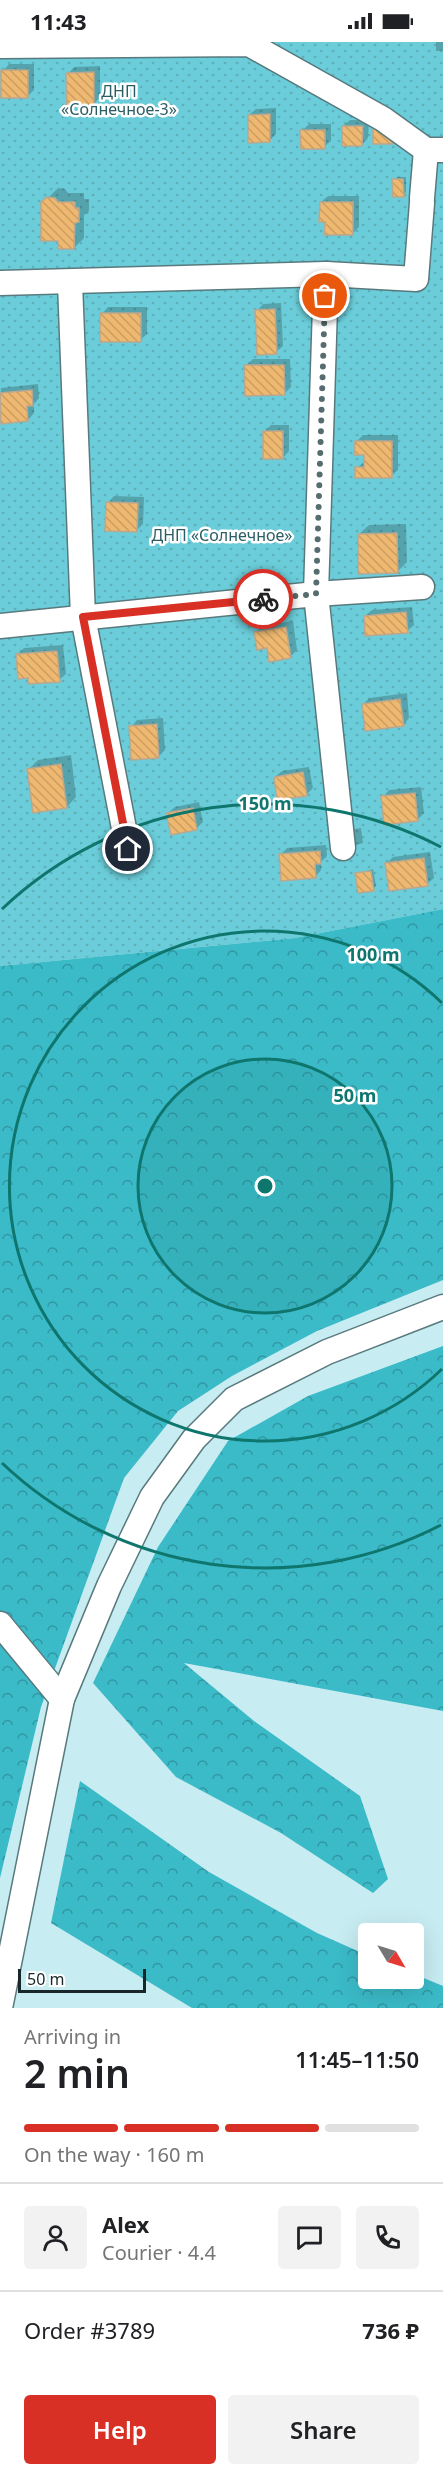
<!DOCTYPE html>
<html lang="en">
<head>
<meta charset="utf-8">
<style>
  :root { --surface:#fff; --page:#f2f2f2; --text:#202124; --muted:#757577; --line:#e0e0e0; --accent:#d93025 }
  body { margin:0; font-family:"Noto Sans",sans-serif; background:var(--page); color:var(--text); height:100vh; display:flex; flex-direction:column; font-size:22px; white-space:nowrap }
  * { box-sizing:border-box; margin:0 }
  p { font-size:20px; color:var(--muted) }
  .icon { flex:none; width:33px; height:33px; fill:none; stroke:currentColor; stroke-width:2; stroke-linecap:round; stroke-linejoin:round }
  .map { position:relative; height:1966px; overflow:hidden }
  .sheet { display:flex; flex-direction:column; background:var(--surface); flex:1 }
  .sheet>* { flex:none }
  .needle { width:39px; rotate:128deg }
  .tools { position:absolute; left:358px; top:1881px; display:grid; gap:12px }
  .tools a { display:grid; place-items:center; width:66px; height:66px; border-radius:6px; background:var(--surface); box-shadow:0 6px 24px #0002; font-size:30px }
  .scale { position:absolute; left:18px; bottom:15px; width:128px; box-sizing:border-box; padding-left:6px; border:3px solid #192728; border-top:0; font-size:16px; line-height:21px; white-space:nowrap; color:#192728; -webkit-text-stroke:4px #fff; paint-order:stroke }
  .pin { position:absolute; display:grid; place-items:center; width:51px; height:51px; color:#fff; margin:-26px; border:3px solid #fff; border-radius:50%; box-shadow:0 2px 6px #0007 }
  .courier { position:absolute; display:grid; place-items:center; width:60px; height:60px; margin:-30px; border:4px solid #d93025; border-radius:50%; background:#fff; color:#222; box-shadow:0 2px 8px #0007 }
  .head em { font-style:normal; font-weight:600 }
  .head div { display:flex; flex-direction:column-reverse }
  .head { display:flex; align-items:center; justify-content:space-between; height:102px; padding:0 24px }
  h1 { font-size:39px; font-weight:600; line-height:45px }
  .bar { display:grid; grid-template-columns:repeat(4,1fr); gap:9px 6px; align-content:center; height:72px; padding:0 24px }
  .bar i { height:8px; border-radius:4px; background:var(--line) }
  .bar .active { background:var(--accent) }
  .bar p { grid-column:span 4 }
  .line { display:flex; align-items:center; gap:15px; padding:0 24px; border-top:2px solid var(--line) }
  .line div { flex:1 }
  .round { display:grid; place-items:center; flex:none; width:63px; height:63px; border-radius:6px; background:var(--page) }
  .action { display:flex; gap:12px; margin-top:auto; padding:12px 24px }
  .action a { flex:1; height:69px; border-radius:6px; background:var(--accent); color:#fff; font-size:24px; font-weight:600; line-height:69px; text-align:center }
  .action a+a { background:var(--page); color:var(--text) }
  .status { display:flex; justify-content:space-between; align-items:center; height:42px; padding:0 30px; background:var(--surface); direction:ltr }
  .status svg { height:16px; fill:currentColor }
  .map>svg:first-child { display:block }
</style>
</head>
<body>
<div class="status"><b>11:43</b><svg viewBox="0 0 49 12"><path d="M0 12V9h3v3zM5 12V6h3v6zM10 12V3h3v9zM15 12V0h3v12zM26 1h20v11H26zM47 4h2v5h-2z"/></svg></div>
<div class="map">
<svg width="443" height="1966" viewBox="0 0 443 1966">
  <defs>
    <pattern id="grass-dots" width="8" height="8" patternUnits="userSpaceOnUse" patternTransform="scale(1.5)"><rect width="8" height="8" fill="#6bcdd9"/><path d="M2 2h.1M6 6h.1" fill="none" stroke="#5cb0ba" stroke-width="1.8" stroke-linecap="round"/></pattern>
    <pattern id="forest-crowns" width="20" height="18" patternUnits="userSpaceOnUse" patternTransform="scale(1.5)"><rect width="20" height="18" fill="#3bbac8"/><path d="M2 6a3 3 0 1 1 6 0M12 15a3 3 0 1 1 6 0" fill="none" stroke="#3197a2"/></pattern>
    <pattern id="building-back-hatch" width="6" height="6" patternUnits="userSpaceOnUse" patternTransform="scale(1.5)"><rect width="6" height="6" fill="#eeb870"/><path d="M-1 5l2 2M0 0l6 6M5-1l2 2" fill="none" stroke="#cc9e61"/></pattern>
  </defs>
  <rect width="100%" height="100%" fill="#c7ecf1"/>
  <!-- grass -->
  <polygon fill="url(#grass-dots)" points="0,0 443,0 443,867 295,896 0,924"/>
  <!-- forest -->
  <g fill="url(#forest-crowns)">
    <polygon points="443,867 443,1238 317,1289 232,1334 178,1369 124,1436 41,1665 0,1836 0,924 295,896"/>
    <polygon points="443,1304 443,1669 184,1621 254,1679 360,1754 388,1837 373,1851 281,1791 176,1735 93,1641 158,1505 228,1399 308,1354"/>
    <polygon points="80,1739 209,1830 317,1891 369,1914 369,1936 414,1936 414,1932 443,1944 443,1966 192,1966 51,1881"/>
  </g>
  <!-- shadow -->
  <g fill="#0003">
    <rect x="436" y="0" width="7" height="9"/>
    <polygon points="9,22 34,22 34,48 27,55 3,29"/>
    <polygon points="100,24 100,55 94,62 68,32 74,25"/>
    <polygon points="276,66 276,92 269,99 249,73 256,67"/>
    <polygon points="350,78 369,78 368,96 362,103 343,84"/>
    <polygon points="309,82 331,82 331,99 324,105 302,89"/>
    <polygon points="397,135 406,135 406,150 403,153 394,138"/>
    <polygon points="58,146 65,147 68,151 84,151 84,157 89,157 89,169 84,173 84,196 74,206 59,198 43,161"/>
    <polygon points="328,154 359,154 359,185 352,192 326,179 321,160"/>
    <polygon points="281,261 283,304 276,310 257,269 263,262"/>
    <polygon points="108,265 147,265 147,292 140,298 102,272"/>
    <polygon points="253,317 290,317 291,345 284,352 246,324"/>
    <polygon points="38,342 39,356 34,362 34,371 28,378 0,366 1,346"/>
    <polygon points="271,383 289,383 289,409 283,416 265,389"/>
    <polygon points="363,393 398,393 398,428 391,434 357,426 365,419 365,411 356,400"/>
    <polygon points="114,454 144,455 143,482 136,489 108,461"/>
    <polygon points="406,482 407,520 397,530 359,492 369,483"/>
    <polygon points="412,565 414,583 407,589 365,574 372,568"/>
    <polygon points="293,579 297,608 290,615 268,604 256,590 262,584"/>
    <polygon points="63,603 66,632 59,638 30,635 18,612 24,606"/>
    <polygon points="407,651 409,676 403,683 363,662 370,656"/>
    <polygon points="163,676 165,708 158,715 131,685 137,678"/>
    <polygon points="71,713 76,755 67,765 28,728 38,718"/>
    <polygon points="309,725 313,746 306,753 275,735 282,729"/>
    <polygon points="421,745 424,771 417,778 383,755 389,748"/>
    <polygon points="199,760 203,780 196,787 168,771 175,765"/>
    <polygon points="361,786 363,801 347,806 348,788"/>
    <polygon points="326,803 327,814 321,820 321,828 315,835 280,813 287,806"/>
    <polygon points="430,810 434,836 427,842 386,822 393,815"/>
    <polygon points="373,827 376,844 373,847 356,832"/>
  </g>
  <!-- building -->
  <g fill="url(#building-back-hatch)" stroke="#b9a78f" stroke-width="1.5">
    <rect x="1" y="28" width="27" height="28"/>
    <polygon points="94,30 94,63 67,64 66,31"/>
    <polygon points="270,72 270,100 248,101 248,73"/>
    <polygon points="342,84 363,84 362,104 342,104"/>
    <polygon points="373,87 393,87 392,102 373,102"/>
    <polygon points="300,88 325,88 325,107 301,107"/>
    <polygon points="392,137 403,137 404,155 393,155"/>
    <polygon points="47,155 55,156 58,160 75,160 75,166 79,166 79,180 75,181 74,207 58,207 58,199 41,199 41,160"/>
    <polygon points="320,160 353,160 353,193 324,193 325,180 319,180"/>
    <polygon points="275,267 277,312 257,313 255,268"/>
    <rect x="100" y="271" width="41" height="29"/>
    <polygon points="244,323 284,323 285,353 245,354"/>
    <polygon points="32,348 33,364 27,364 28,379 1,382 0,351"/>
    <rect x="263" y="389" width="20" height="28"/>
    <polygon points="355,399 392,399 392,436 355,436 355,425 364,425 364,413 354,413"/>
    <polygon points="106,460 138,461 137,490 105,489"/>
    <polygon points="397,491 398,531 358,532 358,492"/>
    <polygon points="406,570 408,591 365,594 364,574"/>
    <polygon points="286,585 291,616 269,620 267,606 257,608 254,590"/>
    <polygon points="57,609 60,640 28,642 28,636 18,637 16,612"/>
    <polygon points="400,657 404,684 365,689 362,662"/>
    <polygon points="157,682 159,716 131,718 129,684"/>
    <polygon points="61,722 67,766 33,771 27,727"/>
    <polygon points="303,730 307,754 277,758 274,735"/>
    <polygon points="415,751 418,779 384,783 381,754"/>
    <polygon points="193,766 197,788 171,793 166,771"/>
    <polygon points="320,809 321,822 315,822 316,836 281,839 279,812"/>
    <polygon points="424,816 428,844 389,849 385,821"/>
    <polygon points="371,829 374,849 358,851 355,831"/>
  </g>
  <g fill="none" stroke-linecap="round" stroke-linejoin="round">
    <!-- minor casing -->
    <g stroke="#587a7e" stroke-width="27">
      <g id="minor">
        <polyline points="0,4 249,2 383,77 426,108 443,108"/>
        <polyline points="422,156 426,108"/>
        <polyline points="326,232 316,552 343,806"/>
        <polyline points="0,241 326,232 416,237 422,161"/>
        <polyline points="70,241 83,575 128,807"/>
        <polyline points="0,584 316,552 422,545"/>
        <polyline points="0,1582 62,1657"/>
        <polyline points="0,1966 62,1657 109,1544 152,1455 194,1397 234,1357 327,1310 443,1265"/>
      </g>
    </g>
    <!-- minor -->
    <use href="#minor" stroke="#fff" stroke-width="24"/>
  </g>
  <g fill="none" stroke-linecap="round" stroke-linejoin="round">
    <!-- done -->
    <polyline stroke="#566c6e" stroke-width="6" stroke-dasharray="0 10.8" points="263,557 316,552 325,254"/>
    <!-- route -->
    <polyline stroke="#d93025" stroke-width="8" points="128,807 83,575 263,557"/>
  </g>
  <!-- distance rings -->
  <circle cx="265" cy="1144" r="127" fill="#0f766e" fill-opacity=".12"/>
  <g fill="none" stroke="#0f766e" stroke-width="3">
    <circle cx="265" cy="1144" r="127"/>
    <path d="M442 1327A255 255 0 1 1 442 961"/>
    <path d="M441 1483A382 382 0 0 1 2 1421M2 867A382 382 0 0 1 441 805"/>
  </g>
  <g text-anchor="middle" stroke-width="5" stroke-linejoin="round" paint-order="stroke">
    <!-- park labels -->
    <g font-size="16" fill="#2a5e64" stroke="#fff">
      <text x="119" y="55">ДНП<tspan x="119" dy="18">«Солнечное-3»</tspan></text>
      <text x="222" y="499">ДНП «Солнечное»</text>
    </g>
  </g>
  <circle cx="265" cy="1144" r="9" fill="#0f766e" stroke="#fff" stroke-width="3"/>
  <g font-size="18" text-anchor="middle" font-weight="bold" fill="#0f766e" stroke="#fff" stroke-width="5" stroke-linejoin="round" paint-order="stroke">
    <text x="265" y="768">150 m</text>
    <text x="373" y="919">100 m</text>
    <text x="355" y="1060">50 m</text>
  </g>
</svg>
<div class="tools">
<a><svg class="needle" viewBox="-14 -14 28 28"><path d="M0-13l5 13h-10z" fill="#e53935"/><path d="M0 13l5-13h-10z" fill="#757577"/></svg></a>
</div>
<div class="scale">50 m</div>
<div class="pin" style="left:325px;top:254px;background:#ea580c"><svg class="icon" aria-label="bag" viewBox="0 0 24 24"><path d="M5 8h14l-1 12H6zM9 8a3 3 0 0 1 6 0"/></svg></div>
<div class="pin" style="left:128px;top:807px;background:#1f2937"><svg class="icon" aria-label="home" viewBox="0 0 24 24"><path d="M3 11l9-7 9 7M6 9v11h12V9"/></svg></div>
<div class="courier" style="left:263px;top:557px"><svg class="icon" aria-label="bike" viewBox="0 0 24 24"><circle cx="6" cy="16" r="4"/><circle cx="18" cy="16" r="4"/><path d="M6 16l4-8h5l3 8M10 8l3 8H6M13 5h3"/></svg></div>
</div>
<section class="sheet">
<div class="head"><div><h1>2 min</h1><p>Arriving in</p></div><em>11:45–11:50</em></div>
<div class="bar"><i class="active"></i><i class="active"></i><i class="active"></i><i></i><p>On the way · 160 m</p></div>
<div class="line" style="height:108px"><a class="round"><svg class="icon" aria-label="person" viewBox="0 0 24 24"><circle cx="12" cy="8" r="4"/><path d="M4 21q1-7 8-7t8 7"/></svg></a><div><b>Alex</b><p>Courier · 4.4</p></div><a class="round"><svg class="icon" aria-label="chat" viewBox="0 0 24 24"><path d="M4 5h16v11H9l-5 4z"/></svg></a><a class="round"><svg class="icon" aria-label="phone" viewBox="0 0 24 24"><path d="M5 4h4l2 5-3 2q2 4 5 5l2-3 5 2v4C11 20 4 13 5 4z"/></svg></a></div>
<div class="line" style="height:78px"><div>Order #3789</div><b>736 ₽</b></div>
<div class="action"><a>Help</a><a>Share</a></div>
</section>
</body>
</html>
